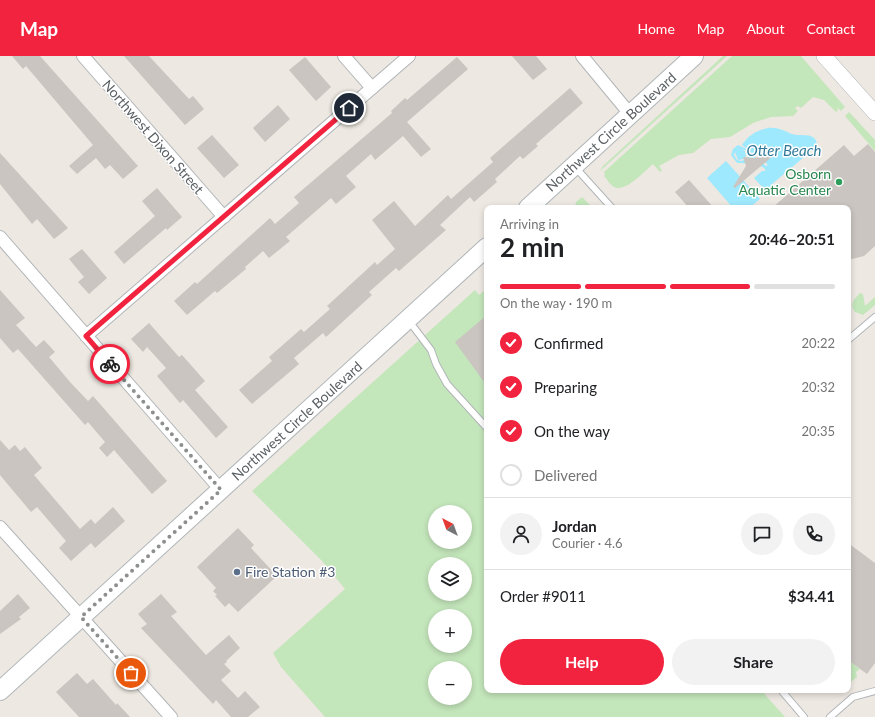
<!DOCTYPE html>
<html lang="en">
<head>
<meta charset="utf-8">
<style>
  :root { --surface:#fff; --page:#f2f2f2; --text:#202124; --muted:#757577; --line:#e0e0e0; --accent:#f1233e }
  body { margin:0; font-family:Lato,sans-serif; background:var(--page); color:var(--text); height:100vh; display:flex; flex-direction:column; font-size:15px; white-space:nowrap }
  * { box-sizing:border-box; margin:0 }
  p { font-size:13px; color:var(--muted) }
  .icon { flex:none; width:22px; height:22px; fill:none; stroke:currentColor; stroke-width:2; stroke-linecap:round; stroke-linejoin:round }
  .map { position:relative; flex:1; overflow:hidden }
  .panel { position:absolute; left:484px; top:149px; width:367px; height:488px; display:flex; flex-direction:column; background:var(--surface); border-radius:8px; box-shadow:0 2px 6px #0003 }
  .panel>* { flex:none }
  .needle { width:26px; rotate:319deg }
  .fabs { position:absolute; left:428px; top:449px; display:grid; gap:8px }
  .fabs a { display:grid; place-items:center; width:44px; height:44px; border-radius:50%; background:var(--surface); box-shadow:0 2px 6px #0003; font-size:20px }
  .pin { position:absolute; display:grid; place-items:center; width:34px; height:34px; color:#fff; margin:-17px; border:2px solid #fff; border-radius:50%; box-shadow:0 1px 4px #0007 }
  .courier { position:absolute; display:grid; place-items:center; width:40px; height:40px; margin:-20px; border:3px solid #f1233e; border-radius:50%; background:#fff; color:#222; box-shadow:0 1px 5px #0007 }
  .head em { font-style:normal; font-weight:700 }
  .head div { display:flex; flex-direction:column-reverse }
  .head { display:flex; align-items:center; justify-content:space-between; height:68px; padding:0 16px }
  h1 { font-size:26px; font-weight:700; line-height:30px }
  .bar { display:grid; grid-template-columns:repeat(4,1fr); gap:6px 4px; align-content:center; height:48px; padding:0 16px }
  .bar i { height:5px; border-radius:3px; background:var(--line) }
  .bar .selected { background:var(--accent) }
  .bar p { grid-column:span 4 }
  .line { display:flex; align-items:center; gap:10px; padding:0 16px; border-top:1px solid var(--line) }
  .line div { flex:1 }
  .round { display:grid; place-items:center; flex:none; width:42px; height:42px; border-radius:21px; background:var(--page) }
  ol { padding:0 16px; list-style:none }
  li { display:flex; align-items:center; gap:12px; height:44px }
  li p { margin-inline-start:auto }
  li .icon { padding:4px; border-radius:50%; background:var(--accent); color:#fff; stroke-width:4 }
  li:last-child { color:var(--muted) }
  li i { width:22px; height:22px; border:2px solid var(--line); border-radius:50% }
  .primary-button { display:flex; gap:8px; margin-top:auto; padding:8px 16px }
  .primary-button a { flex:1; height:46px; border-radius:24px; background:var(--accent); color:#fff; font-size:16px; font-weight:700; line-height:46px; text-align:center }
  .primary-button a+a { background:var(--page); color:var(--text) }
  header { display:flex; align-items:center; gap:24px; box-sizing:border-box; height:56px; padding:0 20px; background:var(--accent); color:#fff }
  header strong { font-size:19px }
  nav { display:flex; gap:22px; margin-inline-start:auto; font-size:14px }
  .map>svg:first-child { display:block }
</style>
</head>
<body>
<header>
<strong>Map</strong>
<nav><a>Home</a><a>Map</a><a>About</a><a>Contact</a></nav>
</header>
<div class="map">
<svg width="875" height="661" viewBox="0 0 875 661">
  <rect width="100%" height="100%" fill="#ede8e1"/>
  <!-- green -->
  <g fill="#c4e6bb" fill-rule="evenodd">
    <polygon points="723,0 727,0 600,115 603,110"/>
    <path d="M 732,0 L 801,0 L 845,51 L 841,55 L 837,51 L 838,54 L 836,56 L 824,44 L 813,41 L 801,52 L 798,50 L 795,52 L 798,55 L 793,60 L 771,61 L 753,67 L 730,81 L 711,83 L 693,97 L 679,99 L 659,110 L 662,115 L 660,116 L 653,108 C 645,115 625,137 614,131 C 610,129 607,123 604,120 L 605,118 L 604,116 Z"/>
    <polygon points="849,56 875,84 875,95 845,60"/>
    <polygon points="582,141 593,152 575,152 576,146"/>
    <path d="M 487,224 L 487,634 L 761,634 L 785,661 L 325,661 L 281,611 L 273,597 L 345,533 L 322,505 L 252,435 L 475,234 L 479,239 L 485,234 ZM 435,456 L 465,456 L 465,486 L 435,486 ZM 435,508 L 465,508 L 465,538 L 435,538 ZM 435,560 L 465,560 L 465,590 L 435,590 ZM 435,612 L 465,612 L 465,642 L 435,642 Z"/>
    <path d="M 860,237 L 863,238 L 865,250 L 875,241 L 875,249 L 863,259 L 855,256 C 849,248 854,243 860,237 Z"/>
    <polygon points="848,604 860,613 856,616 857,621 848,628"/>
  </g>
  <!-- water -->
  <g fill="#9fe9ff" fill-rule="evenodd">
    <path d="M 768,72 C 778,71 784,75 792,78 C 801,81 817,75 817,90 L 771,129 L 773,132 L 769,135 L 767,133 L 765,134 L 754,122 L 762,115 L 765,115 L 765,113 C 757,106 747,108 737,107 L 731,99 L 733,93 L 738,89 L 749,94 L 742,89 C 748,79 758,74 768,72 ZM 742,93 L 758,99 L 768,109 L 766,110 L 754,100 L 749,100 L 742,105 L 737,104 L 734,99 L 735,96 L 738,104 L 744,103 L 746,100 L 745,95 Z"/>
    <polygon points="726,105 760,143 749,152 733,152 707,122"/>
  </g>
  <!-- building -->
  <g fill="#cac5c0">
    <polygon points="12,0 40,0 138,110 123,123 110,109 105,113 96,102 77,118 69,110 93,89 26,10 23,13"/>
    <polygon points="124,0 149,0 189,43 193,40 204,53 185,69"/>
    <polygon points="512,0 536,0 547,13 533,24"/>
    <polygon points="305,1 331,31 316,45 289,14"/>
    <polygon points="457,1 468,13 407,66 431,93 421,101 403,80 375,104 371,98 346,120 356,131 336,148 331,142 286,181 290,185 269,202 263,195 245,211 246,213 217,237 215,235 187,259 174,245 195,226 197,228 270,162 275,168 299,147 294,141 392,57 391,55 405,42 407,44"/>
    <polygon points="570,32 583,47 536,88 538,90 523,103 520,100 495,123 497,126 474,146 470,141 440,169 446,174 399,215 396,212 369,236 372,239 326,281 323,277 294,302 299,308 252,348 239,334 272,305 269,301 301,273 304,276 330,253 327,250 375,206 377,209 395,193 372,164 394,145 415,170 448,139 451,143 493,106 490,102"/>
    <polygon points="278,49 290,63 265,86 253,72"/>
    <polygon points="212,79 239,109 224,122 197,92"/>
    <polygon points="868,88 875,96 875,190 864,200 848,204 848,152 772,152 844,89 854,100"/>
    <polygon points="0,97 68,172 54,183 37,163 32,168 0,128"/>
    <polygon points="774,99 735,132 733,131 746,110 743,101 754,102"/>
    <polygon points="689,124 714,152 689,152 675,136"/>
    <polygon points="157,132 182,161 167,174 166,172 124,208 114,196 155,160 142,145"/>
    <polygon points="82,193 107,222 89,238 78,226 84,221 69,203"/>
    <polygon points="0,234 25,262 16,269 36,291 44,284 55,296 49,301 70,326 88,345 93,340 167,425 152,438 114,394 107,401 99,392 105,386 88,366 85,369 18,293 13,297 0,282"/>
    <polygon points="487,259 487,330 455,286"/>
    <polygon points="149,267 179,301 182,299 205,325 195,334 228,371 216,382 183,344 180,347 157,320 166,312 147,291 143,296 131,283"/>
    <polygon points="0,384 9,394 15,389 20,395 25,391 42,412 34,419 80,473 91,463 95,468 113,451 125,465 95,492 91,487 71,505 59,492 66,485 37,451 31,456 0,419"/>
    <polygon points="238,472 254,489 251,492 277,520 238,556 229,547 225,551 215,540 217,539 213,535 216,532 197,511"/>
    <polygon points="848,487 875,507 875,607 867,618 848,604"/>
    <polygon points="18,538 30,552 19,561 21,563 0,578 0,555"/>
    <polygon points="161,538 177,556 171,560 206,599 229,579 240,592 226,605 227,606 224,608 231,615 221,624 238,642 245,635 260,651 248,661 231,661 216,644 213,648 141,572 147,568 138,558"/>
    <polygon points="77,617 87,628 93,623 116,649 117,647 130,661 79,661 56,636"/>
  </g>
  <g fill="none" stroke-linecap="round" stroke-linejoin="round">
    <!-- service casing -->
    <g stroke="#b2b6b9" stroke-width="8">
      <g id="service">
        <polyline points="575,111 612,152"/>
        <polyline points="409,265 431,294 436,308 447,328 487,372"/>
        <polyline points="848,284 875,261"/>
        <polyline points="781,634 804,661"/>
        <polyline points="830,661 853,641 875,635"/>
      </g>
    </g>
    <!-- minor casing -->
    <g stroke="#b2b6b9" stroke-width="14">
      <g id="minor">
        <polyline points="83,0 224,161"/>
        <polyline points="344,0 372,32"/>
        <polyline points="582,0 630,58"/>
        <polyline points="0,181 221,434"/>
        <polyline points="86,280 409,0"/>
        <polyline points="0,471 171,661"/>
      </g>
    </g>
    <!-- tertiary casing -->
    <g stroke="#b2b6b9" stroke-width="16">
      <polyline id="tertiary" points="824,0 875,57"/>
    </g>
    <!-- secondary casing -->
    <g stroke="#b0b6ba" stroke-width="20">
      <g id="secondary">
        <polyline points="528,152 694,0"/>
        <polyline points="0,635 487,191"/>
      </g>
    </g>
    <!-- service -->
    <use href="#service" stroke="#fff" stroke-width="6"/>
    <!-- minor -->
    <use href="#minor" stroke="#fff" stroke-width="12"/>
    <!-- tertiary -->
    <use href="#tertiary" stroke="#fff" stroke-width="15"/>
    <!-- secondary -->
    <use href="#secondary" stroke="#fff" stroke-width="18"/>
  </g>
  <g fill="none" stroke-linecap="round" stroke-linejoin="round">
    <!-- done -->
    <polyline stroke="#8d8f8f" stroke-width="4" stroke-dasharray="0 7.2" points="110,308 221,434 81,561 131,617"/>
    <!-- route -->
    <polyline stroke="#f1233e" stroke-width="5" points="110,308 86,280 349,52"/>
  </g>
  <!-- markers -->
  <circle fill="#2e9e5b" stroke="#fff" stroke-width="1.5" cx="839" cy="126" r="4"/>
  <circle fill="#5c6f8a" stroke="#fff" stroke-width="1.5" cx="237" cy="516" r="4"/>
  <g text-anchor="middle" stroke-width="3" stroke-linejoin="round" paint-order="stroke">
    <!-- street labels -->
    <g font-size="14" fill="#595f63" stroke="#fff">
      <text transform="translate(611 76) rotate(-42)" y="5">Northwest Circle Boulevard</text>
      <text transform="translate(153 81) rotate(49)" y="5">Northwest Dixon Street</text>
      <text transform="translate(297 365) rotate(-42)" y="5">Northwest Circle Boulevard</text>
    </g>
    <!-- leisure labels -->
    <g font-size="14" fill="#27864d" stroke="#fff" text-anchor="end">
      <text x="831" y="123">Osborn<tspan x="831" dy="16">Aquatic Center</tspan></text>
    </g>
    <!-- service labels -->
    <g font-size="14" fill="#4e5e75" stroke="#fff" text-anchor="start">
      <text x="245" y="521">Fire Station #3</text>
    </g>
    <!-- water labels -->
    <g font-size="15" font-style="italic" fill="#317a9a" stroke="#fff">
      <text x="784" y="100">Otter Beach</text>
    </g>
  </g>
</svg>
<div class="fabs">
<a><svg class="needle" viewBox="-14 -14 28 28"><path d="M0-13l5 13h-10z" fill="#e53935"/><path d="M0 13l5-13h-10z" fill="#757577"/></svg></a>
<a><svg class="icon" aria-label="layers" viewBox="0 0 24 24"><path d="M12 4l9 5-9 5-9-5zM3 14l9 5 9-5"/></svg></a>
<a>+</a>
<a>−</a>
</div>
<div class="pin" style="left:131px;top:617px;background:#ea580c"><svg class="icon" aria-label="bag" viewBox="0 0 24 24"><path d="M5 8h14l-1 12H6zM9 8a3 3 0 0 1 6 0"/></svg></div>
<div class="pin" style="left:349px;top:52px;background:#1f2937"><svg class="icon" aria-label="home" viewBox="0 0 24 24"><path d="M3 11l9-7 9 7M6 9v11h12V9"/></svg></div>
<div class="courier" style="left:110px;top:308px"><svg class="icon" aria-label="bike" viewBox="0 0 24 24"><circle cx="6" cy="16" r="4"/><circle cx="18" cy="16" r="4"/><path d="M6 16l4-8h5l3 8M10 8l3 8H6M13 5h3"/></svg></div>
<section class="panel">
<div class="head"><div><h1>2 min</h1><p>Arriving in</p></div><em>20:46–20:51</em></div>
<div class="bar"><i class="selected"></i><i class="selected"></i><i class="selected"></i><i></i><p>On the way · 190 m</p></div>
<ol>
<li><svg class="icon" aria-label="check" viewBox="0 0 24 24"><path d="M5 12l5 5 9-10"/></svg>Confirmed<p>20:22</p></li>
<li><svg class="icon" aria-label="check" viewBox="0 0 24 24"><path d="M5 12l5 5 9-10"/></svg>Preparing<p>20:32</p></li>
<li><svg class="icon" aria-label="check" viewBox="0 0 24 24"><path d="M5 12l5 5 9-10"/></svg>On the way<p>20:35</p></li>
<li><i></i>Delivered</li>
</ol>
<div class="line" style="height:72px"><a class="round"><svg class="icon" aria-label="person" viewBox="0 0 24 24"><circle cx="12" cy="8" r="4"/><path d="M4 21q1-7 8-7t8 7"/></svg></a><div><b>Jordan</b><p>Courier · 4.6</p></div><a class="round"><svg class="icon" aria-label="chat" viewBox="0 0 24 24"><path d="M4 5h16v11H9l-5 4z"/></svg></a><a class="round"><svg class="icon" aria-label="phone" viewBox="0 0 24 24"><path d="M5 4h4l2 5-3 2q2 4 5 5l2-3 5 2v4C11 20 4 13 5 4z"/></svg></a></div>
<div class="line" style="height:52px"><div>Order #9011</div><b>$34.41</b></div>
<div class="primary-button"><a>Help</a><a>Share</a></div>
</section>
</div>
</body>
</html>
